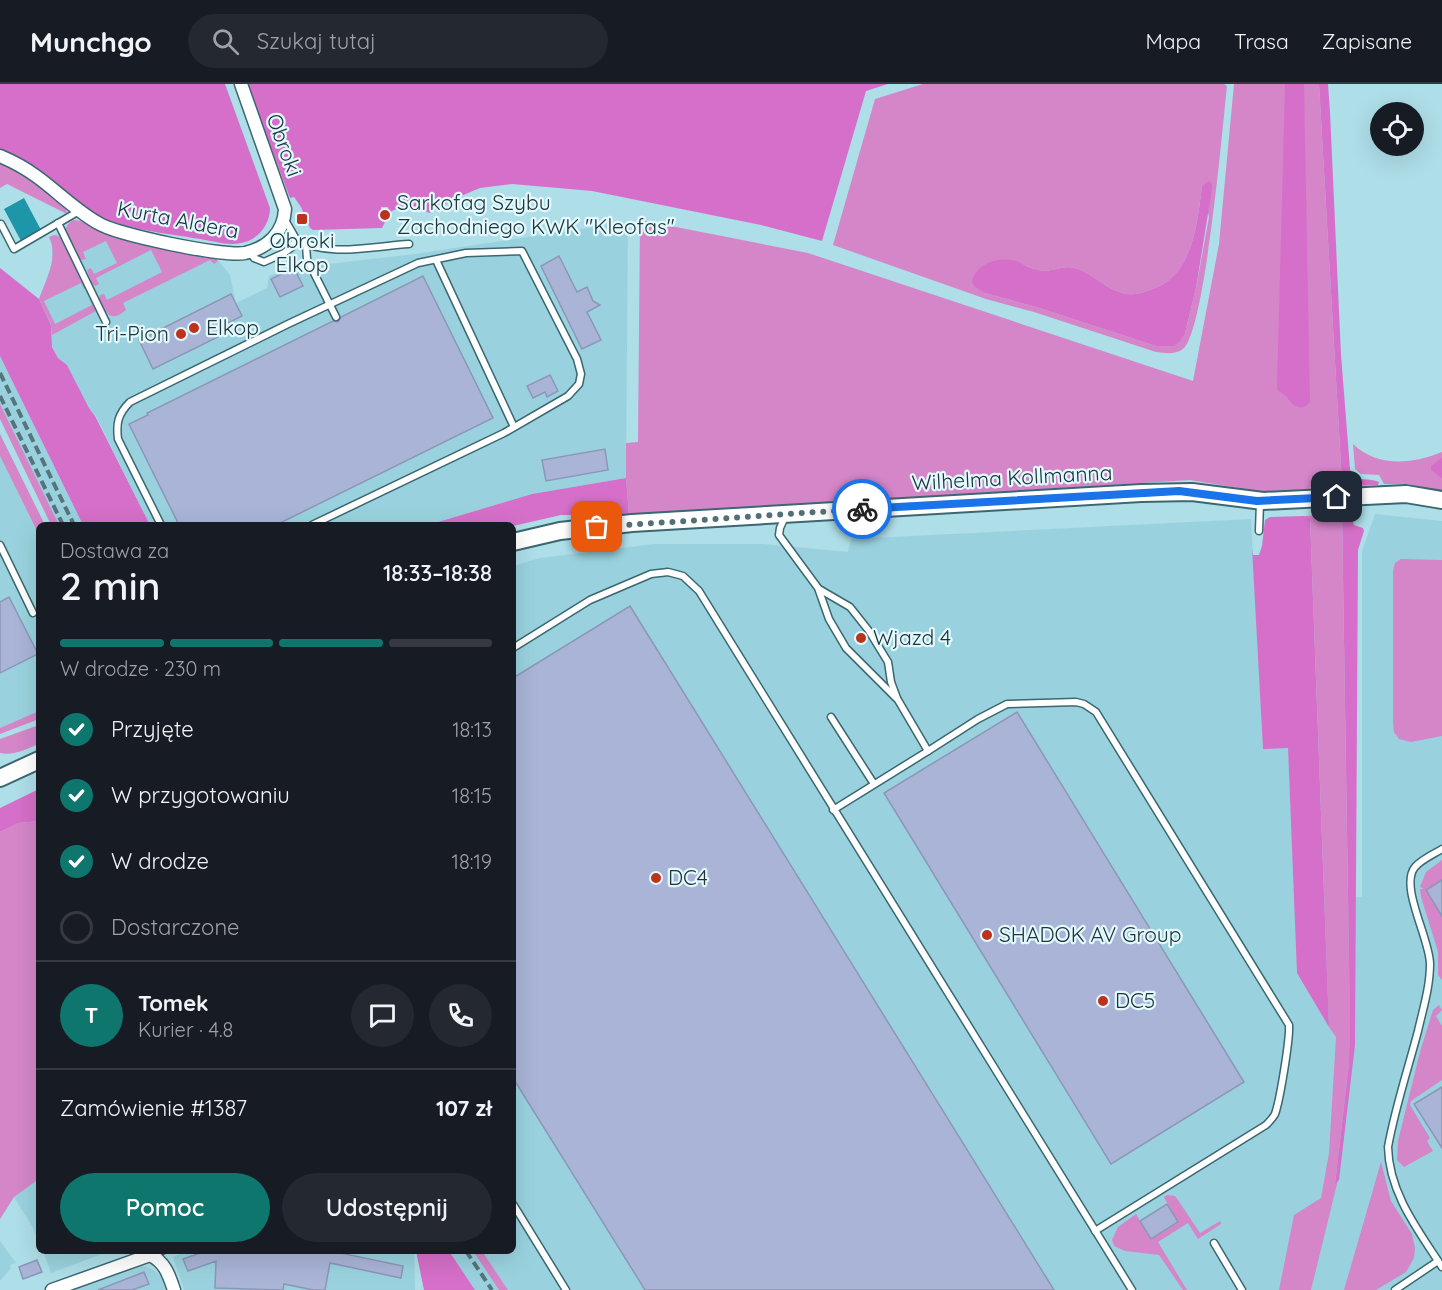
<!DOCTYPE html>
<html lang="pl">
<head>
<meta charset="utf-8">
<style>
  :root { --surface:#171b24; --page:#242831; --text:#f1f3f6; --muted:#9ea1a6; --line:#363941; --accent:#0f766e }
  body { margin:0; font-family:Quicksand,sans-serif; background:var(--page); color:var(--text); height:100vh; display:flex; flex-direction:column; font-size:22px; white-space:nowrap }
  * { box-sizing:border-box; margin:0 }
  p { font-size:20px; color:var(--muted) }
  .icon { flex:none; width:33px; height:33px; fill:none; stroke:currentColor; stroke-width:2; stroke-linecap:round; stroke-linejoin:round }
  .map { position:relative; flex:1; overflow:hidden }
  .side { position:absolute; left:36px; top:438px; width:480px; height:732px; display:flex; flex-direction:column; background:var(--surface); border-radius:9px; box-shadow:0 6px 24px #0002 }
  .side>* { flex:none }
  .controls { position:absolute; left:1370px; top:18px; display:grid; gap:12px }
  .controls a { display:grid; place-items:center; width:54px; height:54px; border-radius:50%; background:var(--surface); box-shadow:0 6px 24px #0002; font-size:30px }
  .pin { position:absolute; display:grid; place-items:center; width:51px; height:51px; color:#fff; margin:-26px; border-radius:12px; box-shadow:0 3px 9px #0006 }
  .courier { position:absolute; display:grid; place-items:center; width:60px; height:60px; margin:-30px; border:4px solid #1a73e8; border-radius:50%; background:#fff; color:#222; box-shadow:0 2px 8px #0007 }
  .overview em { font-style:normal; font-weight:600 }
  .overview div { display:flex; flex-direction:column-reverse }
  .overview { display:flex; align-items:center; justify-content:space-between; height:102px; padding:0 24px }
  h1 { font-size:39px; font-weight:600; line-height:45px }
  .bar { display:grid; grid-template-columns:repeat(4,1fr); gap:9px 6px; align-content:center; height:72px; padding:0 24px }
  .bar i { height:8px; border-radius:4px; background:var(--line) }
  .bar .selected { background:var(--accent) }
  .bar p { grid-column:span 4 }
  .line { display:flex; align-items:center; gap:15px; padding:0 24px; border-top:2px solid var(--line) }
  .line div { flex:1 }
  .round { display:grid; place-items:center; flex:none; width:63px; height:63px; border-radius:32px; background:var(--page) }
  ol { padding:0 24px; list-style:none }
  li { display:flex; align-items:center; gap:18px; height:66px }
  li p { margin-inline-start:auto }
  li .icon { padding:6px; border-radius:50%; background:var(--accent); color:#fff; stroke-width:4 }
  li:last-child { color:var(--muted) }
  li i { width:33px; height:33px; border:3px solid var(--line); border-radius:50% }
  .button { display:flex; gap:12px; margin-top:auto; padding:12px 24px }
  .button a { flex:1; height:69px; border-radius:36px; background:var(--accent); color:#fff; font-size:24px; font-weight:600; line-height:69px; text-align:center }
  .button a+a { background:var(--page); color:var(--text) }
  header { display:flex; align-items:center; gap:36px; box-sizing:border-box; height:84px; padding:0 30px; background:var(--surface); border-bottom:2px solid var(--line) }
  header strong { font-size:28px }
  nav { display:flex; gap:33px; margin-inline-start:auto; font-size:21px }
  .search { width:420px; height:54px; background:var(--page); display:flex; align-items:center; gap:15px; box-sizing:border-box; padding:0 21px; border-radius:33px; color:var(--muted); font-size:22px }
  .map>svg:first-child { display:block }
</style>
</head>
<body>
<header>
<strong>Munchgo</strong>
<div class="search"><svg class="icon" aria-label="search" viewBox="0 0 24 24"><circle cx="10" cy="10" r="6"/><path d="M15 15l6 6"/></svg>Szukaj tutaj</div>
<nav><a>Mapa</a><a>Trasa</a><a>Zapisane</a></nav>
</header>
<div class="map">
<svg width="1442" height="1206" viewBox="0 0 1442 1206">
  <rect width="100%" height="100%" fill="#aedee8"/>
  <!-- built -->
  <g fill="#99d2de">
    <polygon points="73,136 78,136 110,153 133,160 217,175 230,191 236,219 267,204 269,192 294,184 415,170 628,138 626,394 532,410 428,441 150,441 96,332 89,324 67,281 58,274 52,262 51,241 39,215 52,180 52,159 49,153 65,146 68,140"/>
    <polygon points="0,272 83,441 59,441 0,320"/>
    <polygon points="0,372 39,451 39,627 0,644"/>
    <polygon points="1375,430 1442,437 1442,1206 508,1206 482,1167 513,1167 513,482 540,474 654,460 763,460 848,468 851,455 1251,435 1263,664 1288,663 1295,813 1362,813 1362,467"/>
    <polygon points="39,1095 39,1158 32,1142 14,1113 0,1135 0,1097 14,1113"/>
    <polygon points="0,1157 16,1179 10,1181 11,1184 0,1197"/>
    <polygon points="43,1167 110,1167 51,1189"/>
    <polygon points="186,1167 414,1167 415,1206 184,1206 173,1173"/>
    <polygon points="449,1167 473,1167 499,1206 475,1206"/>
    <polygon points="140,1182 147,1183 156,1188 164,1196 167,1206 73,1206"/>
  </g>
  <!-- green -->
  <g fill="#d486c9" fill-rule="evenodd">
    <path d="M 923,0 L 1224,0 L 1227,2 C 1223,40 1205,248 1183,265 C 1175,271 1165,269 1156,268 L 1034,228 L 986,215 L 833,161 L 875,15 ZM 1202,102 L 1209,133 L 1196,204 L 1185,249 L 1156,262 L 1036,223 L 985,209 L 973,194 C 981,174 1007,175 1025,181 C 1031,183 1035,187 1042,187 C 1055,187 1065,180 1078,185 C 1095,191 1106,206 1127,210 C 1135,211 1142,209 1150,206 C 1193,193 1197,140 1202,102 Z"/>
    <polygon points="1234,0 1319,0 1342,399 1312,399 1310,405 1262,408 1190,396 629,431 626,394 626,359 638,358 640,136 808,169 1193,297 1219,160"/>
    <path d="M 0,79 C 25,91 44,106 66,124 L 67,130 L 7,100 L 0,104 Z"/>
    <path d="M 73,136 C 89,136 105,151 121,155 C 149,163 179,166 209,172 L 217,175 L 217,178 L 214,180 L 210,176 L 123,219 L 126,226 C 110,240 106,228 99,215 L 100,211 L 104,210 L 107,216 L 162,188 L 151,166 L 96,194 L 99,200 L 95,202 L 92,200 L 87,186 L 91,184 L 94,190 L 117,179 L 106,157 L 83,168 L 86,175 L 80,176 L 65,146 L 68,140 Z"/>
    <path d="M 54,151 L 60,153 L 86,204 L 84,205 L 81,199 L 44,217 L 55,240 L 92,221 L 89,214 L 96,227 L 52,251 L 51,240 L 39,215 C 46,196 59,173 49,153 Z"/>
    <polygon points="0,320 59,441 51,441 0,335"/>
    <polygon points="0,350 45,441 39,441 39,451 0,372"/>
    <path d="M 1353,360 C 1378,384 1412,380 1442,368 L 1442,408 L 1408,400 L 1384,400 L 1379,391 L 1361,390 L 1355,385 Z"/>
    <polygon points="1342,430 1350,939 1349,979 1335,1099 1338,1096 1311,1206 1279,1206 1294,1131 1321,1114 1329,1069 1336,953 1329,943 1310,434 1304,432"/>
    <polygon points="1401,475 1442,476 1442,652 1411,658 1399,655 1394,648 1393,638 1393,487 1395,479"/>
    <polygon points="39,627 39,635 0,650 0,644"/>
    <path d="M 39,641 L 39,660 C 26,665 14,672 0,669 L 0,655 Z"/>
    <polygon points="39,737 39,1095 14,1113 0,1135 0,748 19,739"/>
    <polygon points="1442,776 1442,796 1426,806 1442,832 1442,896 1438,891 1438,868 1421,813 1420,805 1424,805 1420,803 1426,788"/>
    <polygon points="1439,921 1442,926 1436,932 1442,942 1442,996 1411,1017 1410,1021 1430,1054 1427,1057 1433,1067 1404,1083 1397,1076 1398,1057 1420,968 1433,926"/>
    <polygon points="1381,1078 1391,1117 1412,1150 1415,1164 1414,1174 1406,1188 1376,1206 1344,1206"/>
    <polygon points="1167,1111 1175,1112 1178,1116 1200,1149 1220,1137 1221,1140 1198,1155 1188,1139 1158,1158 1187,1206 1183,1206 1159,1171 1125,1167 1114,1162 1112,1156 1118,1143 1136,1130 1151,1155 1178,1139 1164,1113"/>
    <polygon points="473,1167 482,1167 508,1206 499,1206"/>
  </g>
  <!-- forest -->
  <g fill="#d66fc9">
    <path d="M 0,0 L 225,0 L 270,124 C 270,141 258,156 241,159 C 228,162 213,157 200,155 C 164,149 127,146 94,130 C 81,123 72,113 61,104 C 41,89 22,76 0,65 Z"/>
    <path d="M 247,0 L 888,0 L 866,7 L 822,157 L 761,141 L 592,107 L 512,100 L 480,104 L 454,115 L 430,129 C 416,124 403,119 389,129 L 388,123 L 381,123 L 381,135 L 387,134 L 382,144 L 313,146 L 310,144 L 301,123 L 294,113 L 290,114 Z"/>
    <path d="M 1285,0 L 1304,0 L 1310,318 C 1302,327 1296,324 1289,316 C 1286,311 1281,309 1277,305 Z"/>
    <path d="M 1319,0 L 1328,0 L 1330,28 L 1341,271 L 1350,385 C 1355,399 1367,393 1379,398 L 1378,401 L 1345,402 L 1342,399 Z"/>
    <path d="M 1209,97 L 1212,100 L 1212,105 L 1196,204 L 1185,249 L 1180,257 L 1174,262 L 1156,262 L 1036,223 L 985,209 L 975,203 L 972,198 C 974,181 996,173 1012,176 C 1022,178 1031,186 1042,187 C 1055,187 1065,180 1078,185 C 1095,191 1106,206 1127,210 C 1135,211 1142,209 1150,206 C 1193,193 1197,140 1202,102 Z"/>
    <polygon points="0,184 39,215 51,241 52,263 58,274 67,281 89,324 95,332 150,441 83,441 0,272"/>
    <polygon points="1442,374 1442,394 1431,386 1431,382"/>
    <polygon points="626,394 629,431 561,431 513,442 428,441 532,410"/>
    <polygon points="1342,430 1351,431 1354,441 1363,444 1364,447 1358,466 1355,961 1339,1096 1335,1100 1349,979 1350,939"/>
    <polygon points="1304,432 1310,434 1329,943 1297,889 1288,664 1263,665 1252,464 1253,471 1259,471 1262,462 1265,436 1270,433"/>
    <polygon points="39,705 39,737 19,739 0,748 0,724"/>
    <polygon points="416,1167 449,1167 475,1206 424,1206"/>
  </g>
  <!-- water -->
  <polygon fill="#1d96a9" points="24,114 41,146 21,157 4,125"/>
  <!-- building -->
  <g fill="#a9b4d7" stroke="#8c97b8" stroke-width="1.5">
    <polygon points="559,172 577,208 587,203 593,217 600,221 587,228 601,256 582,265 541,182"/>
    <polygon points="294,184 303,202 280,213 271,195"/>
    <polygon points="423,192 493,334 276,441 179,441 129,340 148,331 147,329 333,237 338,238 341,233"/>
    <polygon points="231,210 242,232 224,241 228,248 153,285 139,256"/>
    <polygon points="550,291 558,307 547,313 545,308 533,314 527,302"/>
    <polygon points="605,365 608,386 546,397 542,376"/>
    <polygon points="9,513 38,570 0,589 0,518"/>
    <polygon points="630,522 1054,1206 645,1206 513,994 513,594"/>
    <polygon points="1017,628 1244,998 1111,1080 884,709"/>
    <polygon points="1442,796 1442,832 1426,806"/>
    <polygon points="1442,1003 1442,1064 1414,1020"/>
    <polygon points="1167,1120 1178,1138 1151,1155 1140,1137"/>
    <polygon points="206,1167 331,1167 403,1182 401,1194 330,1179 325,1206 313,1206 284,1200 283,1206 215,1204 216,1177 188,1187 183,1175"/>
    <polygon points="37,1176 42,1188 23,1195 19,1183"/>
    <polygon points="144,1188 149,1200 132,1206 98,1206"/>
  </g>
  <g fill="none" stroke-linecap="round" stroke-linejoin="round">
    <!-- lane casing -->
    <g stroke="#3a6770" stroke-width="9">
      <g id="lane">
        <polyline points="58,139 106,238"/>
        <polyline points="1,140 14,165 79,127"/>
        <path d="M 296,155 C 327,174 374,162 409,160"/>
        <polyline points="306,161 307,175 336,233"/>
        <polyline points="250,168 254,174 264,178 284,169 292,163 296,155 285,136"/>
        <polyline points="436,176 514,343"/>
        <polyline points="785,433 780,444 779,451 818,504 829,535 846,564 898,616 928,667 833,726"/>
        <path d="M 161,441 L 118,355 C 116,339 118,330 130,318 L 288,240 L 418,179 L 466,169 L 522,167 L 577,275 L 581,290 L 579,300 L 568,312 L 504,349 L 312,441"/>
        <polyline points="1259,447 1260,418"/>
        <polyline points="0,461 33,529"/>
        <polyline points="819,505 850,523 869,547 888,578 891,598 897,614"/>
        <polyline points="513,564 590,516 651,490 668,488 683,492 699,507 1132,1206"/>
        <polyline points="831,633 874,700"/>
        <path d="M 928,667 L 978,635 L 1007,620 L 1076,618 L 1084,620 L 1096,628 L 1289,941 C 1290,955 1280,1016 1275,1030 C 1273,1034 1269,1038 1266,1041 L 1095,1147"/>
        <path d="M 1442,765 C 1434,770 1422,775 1415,783 C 1399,802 1430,855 1430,880 C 1430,903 1423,925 1418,947 C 1408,985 1395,1024 1388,1063 C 1389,1109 1418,1146 1442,1183"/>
        <polyline points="513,1120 566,1206"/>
        <polyline points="1214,1159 1242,1206"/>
        <polyline points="151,1171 162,1167"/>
        <polyline points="1395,1206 1438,1177"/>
      </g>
    </g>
    <!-- street casing -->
    <g stroke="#3a6770" stroke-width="15">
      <g id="street">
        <path d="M 0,72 C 12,77 25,84 36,92 C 57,107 75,126 98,139 C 117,151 224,173 245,169 C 268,164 284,148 285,125 L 241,0"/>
        <path d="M 52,1206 L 150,1171 C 165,1178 169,1191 174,1206"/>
      </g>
    </g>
    <!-- secondary casing -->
    <g stroke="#3a6770" stroke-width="20">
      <g id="secondary">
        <polyline points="513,458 560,447 632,439 1141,409 1192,408 1263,417 1406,410 1442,416"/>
        <polyline points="0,694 39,676"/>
      </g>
    </g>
    <!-- lane -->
    <use href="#lane" stroke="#fff" stroke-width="6"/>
    <!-- street -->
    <use href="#street" stroke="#fff" stroke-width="12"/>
    <!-- secondary -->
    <use href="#secondary" stroke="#fff" stroke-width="16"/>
    <!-- rail -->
    <g stroke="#56747b" stroke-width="4" stroke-dasharray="9 4.5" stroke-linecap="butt">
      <polyline points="0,289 74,441"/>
      <polyline points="0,312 63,441"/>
      <polyline points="466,1167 492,1206"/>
    </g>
  </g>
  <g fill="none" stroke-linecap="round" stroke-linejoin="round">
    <!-- done -->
    <polyline stroke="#527076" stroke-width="6" stroke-dasharray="0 10.8" points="597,443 862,425"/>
    <!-- route -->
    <polyline stroke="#1a73e8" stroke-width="8" points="862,425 1179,407 1257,417 1337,413"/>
  </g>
  <!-- markers -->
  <g fill="#bd321a" stroke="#e2faff" stroke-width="2">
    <circle cx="385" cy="131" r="6"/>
    <rect x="296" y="129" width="12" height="12" rx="3"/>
    <circle cx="194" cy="244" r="6"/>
    <circle cx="181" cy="250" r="6"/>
    <circle cx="861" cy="554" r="6"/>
    <circle cx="656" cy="794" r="6"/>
    <circle cx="987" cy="851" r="6"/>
    <circle cx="1103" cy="917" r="6"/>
  </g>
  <g text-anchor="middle" stroke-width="4.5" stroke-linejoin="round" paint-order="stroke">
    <!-- street labels -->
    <g font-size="21" fill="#213438" stroke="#e2faff">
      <text transform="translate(284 61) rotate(70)" y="7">Obroki</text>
      <text transform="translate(178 136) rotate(11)" y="7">Kurta Aldera</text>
      <text transform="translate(1012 394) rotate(-3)" y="7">Wilhelma Kollmanna</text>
    </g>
    <!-- poi labels -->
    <g font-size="21" fill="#213438" stroke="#e2faff" text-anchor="start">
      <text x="397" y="126">Sarkofag Szybu<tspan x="397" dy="24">Zachodniego KWK "Kleofas"</tspan></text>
      <text x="302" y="164" text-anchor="middle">Obroki<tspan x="302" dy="24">Elkop</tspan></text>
      <text x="206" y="251">Elkop</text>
      <text x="169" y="257" text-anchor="end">Tri-Pion</text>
      <text x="873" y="561">Wjazd 4</text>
      <text x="668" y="801">DC4</text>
      <text x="999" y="858">SHADOK AV Group</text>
      <text x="1115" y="924">DC5</text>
    </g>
  </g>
</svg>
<div class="controls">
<a><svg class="icon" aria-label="locate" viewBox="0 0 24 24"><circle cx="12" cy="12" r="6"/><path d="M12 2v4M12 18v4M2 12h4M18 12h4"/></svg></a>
</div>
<div class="pin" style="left:597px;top:443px;background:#ea580c"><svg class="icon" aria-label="bag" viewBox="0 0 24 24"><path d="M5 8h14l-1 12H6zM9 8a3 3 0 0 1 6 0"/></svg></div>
<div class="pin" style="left:1337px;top:413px;background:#1f2937"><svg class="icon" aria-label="home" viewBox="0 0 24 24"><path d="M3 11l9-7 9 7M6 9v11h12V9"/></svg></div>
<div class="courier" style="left:862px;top:425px"><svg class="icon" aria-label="bike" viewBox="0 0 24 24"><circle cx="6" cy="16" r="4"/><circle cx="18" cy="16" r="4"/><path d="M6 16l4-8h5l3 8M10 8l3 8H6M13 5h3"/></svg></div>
<section class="side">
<div class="overview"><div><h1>2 min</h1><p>Dostawa za</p></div><em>18:33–18:38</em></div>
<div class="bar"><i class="selected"></i><i class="selected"></i><i class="selected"></i><i></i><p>W drodze · 230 m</p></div>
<ol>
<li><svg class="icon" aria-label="check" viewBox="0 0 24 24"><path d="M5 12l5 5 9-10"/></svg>Przyjęte<p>18:13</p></li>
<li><svg class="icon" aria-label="check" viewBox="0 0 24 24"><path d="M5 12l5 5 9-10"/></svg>W przygotowaniu<p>18:15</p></li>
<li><svg class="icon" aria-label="check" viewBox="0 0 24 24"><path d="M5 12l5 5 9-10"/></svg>W drodze<p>18:19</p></li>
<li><i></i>Dostarczone</li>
</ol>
<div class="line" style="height:108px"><b class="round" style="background:var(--accent);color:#fff">T</b><div><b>Tomek</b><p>Kurier · 4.8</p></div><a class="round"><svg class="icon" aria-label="chat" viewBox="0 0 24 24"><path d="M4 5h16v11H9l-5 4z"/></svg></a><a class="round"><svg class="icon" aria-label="phone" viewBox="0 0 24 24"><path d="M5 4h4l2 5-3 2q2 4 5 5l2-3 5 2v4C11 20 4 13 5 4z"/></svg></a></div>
<div class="line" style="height:78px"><div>Zamówienie #1387</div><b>107 zł</b></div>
<div class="button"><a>Pomoc</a><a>Udostępnij</a></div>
</section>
</div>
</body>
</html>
